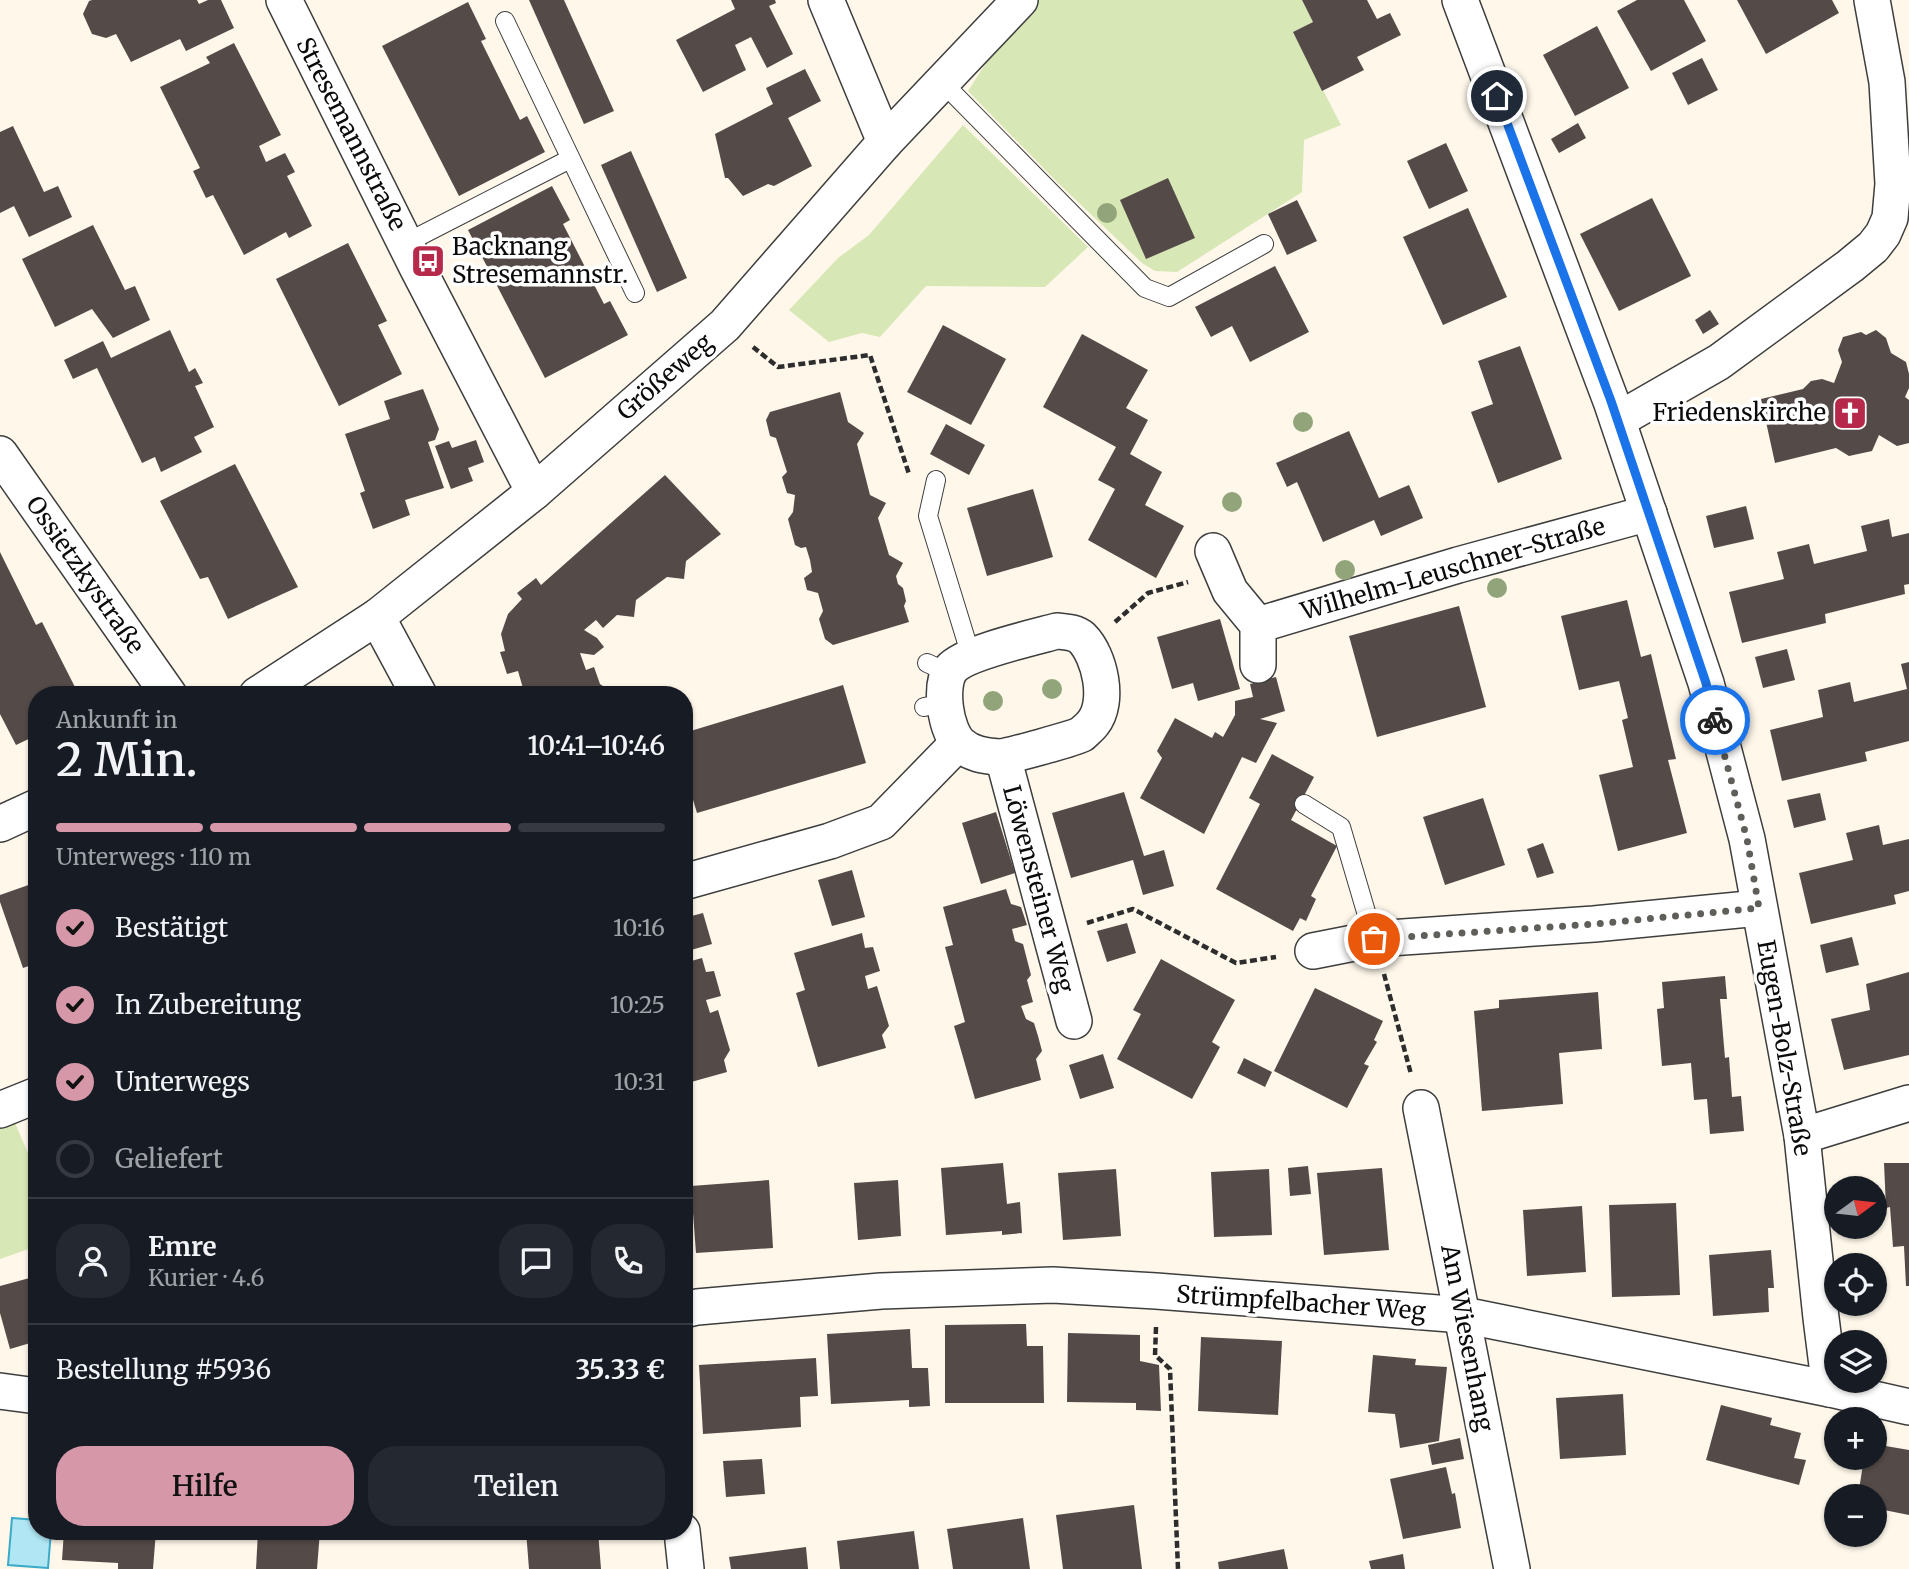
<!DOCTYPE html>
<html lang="de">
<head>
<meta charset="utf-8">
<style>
  :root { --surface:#171b24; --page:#242831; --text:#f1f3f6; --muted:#9ea1a6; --line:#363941; --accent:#d698a9 }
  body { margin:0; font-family:Merriweather,serif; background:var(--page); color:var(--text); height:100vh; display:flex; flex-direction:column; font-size:26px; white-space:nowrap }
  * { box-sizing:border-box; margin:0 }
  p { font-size:23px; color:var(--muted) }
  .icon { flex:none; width:38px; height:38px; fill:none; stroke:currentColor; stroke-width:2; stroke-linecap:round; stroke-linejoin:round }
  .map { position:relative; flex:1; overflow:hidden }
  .drawer { position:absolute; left:28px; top:686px; width:665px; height:854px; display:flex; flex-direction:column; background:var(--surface); border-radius:28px; box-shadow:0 2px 5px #0004 }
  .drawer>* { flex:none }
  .needle { width:46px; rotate:75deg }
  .controls { position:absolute; left:1824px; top:1176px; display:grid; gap:14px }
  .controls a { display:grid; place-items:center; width:63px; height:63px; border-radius:50%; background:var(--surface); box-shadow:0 2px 5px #0004; font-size:35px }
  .pin { position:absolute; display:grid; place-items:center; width:60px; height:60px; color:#fff; margin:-30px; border:4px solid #fff; border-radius:50%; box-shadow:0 2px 7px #0007 }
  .courier { position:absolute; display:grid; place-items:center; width:70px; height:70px; margin:-35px; border:5px solid #1a73e8; border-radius:50%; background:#fff; color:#222; box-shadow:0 2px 9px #0007 }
  .head em { font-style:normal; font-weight:600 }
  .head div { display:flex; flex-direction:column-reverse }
  .head { display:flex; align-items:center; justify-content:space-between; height:119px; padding:0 28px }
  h1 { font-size:46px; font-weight:600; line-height:52px }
  .bar { display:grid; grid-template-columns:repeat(4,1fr); gap:10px 7px; align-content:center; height:84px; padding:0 28px }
  .bar i { height:9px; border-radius:5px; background:var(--line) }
  .bar .current { background:var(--accent) }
  .bar p { grid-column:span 4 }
  .line { display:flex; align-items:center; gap:18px; padding:0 28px; border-top:2px solid var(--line) }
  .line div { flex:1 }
  .round { display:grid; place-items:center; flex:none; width:74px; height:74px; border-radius:28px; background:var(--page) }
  ol { padding:0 28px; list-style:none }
  li { display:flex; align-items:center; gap:21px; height:77px }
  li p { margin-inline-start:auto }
  li .icon { padding:7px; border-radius:50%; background:var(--accent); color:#111; stroke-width:4 }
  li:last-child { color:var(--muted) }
  li i { width:38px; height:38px; border:4px solid var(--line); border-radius:50% }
  .action { display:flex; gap:14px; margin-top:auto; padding:14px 28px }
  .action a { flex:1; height:80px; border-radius:28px; background:var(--accent); color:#111; font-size:28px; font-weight:600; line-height:80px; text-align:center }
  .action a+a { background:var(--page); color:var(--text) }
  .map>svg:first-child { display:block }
</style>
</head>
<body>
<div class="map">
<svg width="1909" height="1569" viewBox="0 0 1909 1569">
  <rect width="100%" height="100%" fill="#fef7ea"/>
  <!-- green -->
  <g fill="#d8e7b6">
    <polygon points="1038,0 1302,0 1313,22 1293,32 1341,125 1304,140 1302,192 1177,272 1155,271 1142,263 1056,181 968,91 995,49"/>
    <polygon points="963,125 1088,247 1045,287 926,286 880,337 862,333 829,342 789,310 838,258 869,235"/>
    <polygon points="15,1123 37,1174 37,1246 0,1259 0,1129"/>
  </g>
  <!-- water -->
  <polygon fill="#b1e7f4" stroke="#3aaac8" stroke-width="2" points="12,1518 37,1520 37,1531 51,1531 48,1568 8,1565"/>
  <!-- building -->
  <g fill="#544b48">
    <polygon points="92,0 197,0 199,4 208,0 221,0 234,28 186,51 180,39 131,62 116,34 106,38 92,34 83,14 89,1"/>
    <polygon points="529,0 564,0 614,111 584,124"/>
    <polygon points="731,0 775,0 776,3 769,6 793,54 767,68 751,37 735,45 746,70 703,92 676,40 735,9"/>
    <polygon points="1302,0 1367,0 1377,19 1390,13 1401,35 1357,57 1364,70 1322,91 1293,32 1313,22"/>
    <polygon points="1637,0 1684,0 1706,41 1651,71 1617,11"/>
    <polygon points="1737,0 1832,0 1839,13 1766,54"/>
    <polygon points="468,2 486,39 481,41 520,120 527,116 545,152 459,196 382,46"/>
    <polygon points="1597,26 1629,88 1575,116 1543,55"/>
    <polygon points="234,43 281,135 259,146 266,162 285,153 295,172 287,176 312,226 289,238 286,232 244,255 213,195 206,198 193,171 200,168 160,87 210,63 206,57"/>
    <polygon points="1702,58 1718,90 1688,105 1672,73"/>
    <polygon points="805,69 821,101 788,118 812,166 774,186 768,184 743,196 728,178 725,178 715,134 773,104 766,88"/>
    <polygon points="1578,123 1586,138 1559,153 1551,139"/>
    <polygon points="13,126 44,192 58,186 72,217 29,237 14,206 0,213 0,132"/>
    <polygon points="1446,143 1468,191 1429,209 1407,161"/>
    <polygon points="631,151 687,278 657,292 601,165"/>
    <polygon points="1168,178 1195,238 1146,259 1120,200"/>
    <polygon points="552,186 570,220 563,224 604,304 610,301 628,335 545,378 468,230"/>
    <polygon points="1652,198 1691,276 1619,311 1580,234"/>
    <polygon points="1297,200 1317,241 1287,255 1268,214"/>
    <polygon points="1468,208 1507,297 1443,325 1403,237"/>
    <polygon points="93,225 125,290 135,286 150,320 113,338 92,309 55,327 22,259"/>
    <polygon points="348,243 387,321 378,325 402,374 339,406 276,279"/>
    <polygon points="1275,266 1309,332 1250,362 1232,326 1211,337 1195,307"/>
    <polygon points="1710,310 1719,324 1703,334 1695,320"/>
    <polygon points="943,325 1006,359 971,425 907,392"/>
    <polygon points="170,330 189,372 195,368 203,383 195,386 214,427 194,437 202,452 161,472 155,457 142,463 97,368 73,379 64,360 103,341 111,358"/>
    <polygon points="1876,330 1886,338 1891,353 1906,362 1909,374 1909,388 1905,397 1909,400 1909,443 1897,446 1879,435 1872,451 1849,456 1836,448 1775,463 1761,399 1803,389 1811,381 1822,379 1834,383 1842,362 1838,350 1843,337 1861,332 1866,335"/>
    <polygon points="1082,334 1148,370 1126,408 1148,420 1130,454 1162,472 1145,505 1184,526 1156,578 1088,540 1115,489 1098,480 1116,447 1043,407"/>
    <polygon points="1520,346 1562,459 1498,483 1471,412 1493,404 1478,361"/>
    <polygon points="423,389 439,429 435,440 428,442 444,488 405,500 410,515 373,529 360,493 365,491 345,434 390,419 384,401"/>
    <polygon points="840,392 848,422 864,433 857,444 870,495 886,503 878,518 889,555 903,563 896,576 898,584 903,588 906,601 904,606 909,622 833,645 825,639 819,619 823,611 818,593 807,590 804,578 812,572 810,560 806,547 801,548 795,545 788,519 793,512 795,495 787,493 782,477 787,472 776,438 770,436 766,420 770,412"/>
    <polygon points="946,424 985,445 969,475 930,454"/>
    <polygon points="1349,431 1379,498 1409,485 1423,518 1381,536 1374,520 1323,542 1297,482 1287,487 1276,463"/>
    <polygon points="476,440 484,462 468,468 473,481 451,489 435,446 449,441 452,448"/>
    <polygon points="235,464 298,587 228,619 208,577 200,579 160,501"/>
    <polygon points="665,475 721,534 686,561 684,579 667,577 636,600 634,617 617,615 603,628 596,620 584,630 597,638 604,647 594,655 580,653 586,670 594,667 600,684 616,695 525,695 518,671 507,674 500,652 505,651 501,634 508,614 522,599 517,593 536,578 541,585"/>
    <polygon points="1033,489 1053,557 987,576 967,508"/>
    <polygon points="1746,506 1754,539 1714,548 1706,516"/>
    <polygon points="1889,519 1892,537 1909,533 1909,584 1904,585 1905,594 1825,614 1826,623 1742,643 1729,592 1784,579 1777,552 1809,544 1814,564 1867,551 1861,526"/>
    <polygon points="0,552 36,625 42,622 79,695 37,695 37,735 16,745 0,714"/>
    <polygon points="1627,600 1641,657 1651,654 1676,759 1668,760 1687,833 1618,851 1599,775 1633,767 1622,720 1628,718 1619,681 1579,690 1561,616"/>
    <polygon points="1459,606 1486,707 1377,737 1349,636"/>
    <polygon points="1220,619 1240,689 1198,701 1193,683 1172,689 1157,637"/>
    <polygon points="1787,649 1795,680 1763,688 1755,657"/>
    <polygon points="1909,662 1909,741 1865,752 1867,761 1782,781 1770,730 1823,717 1818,690 1850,682 1854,702 1907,689 1901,664"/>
    <polygon points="1276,677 1285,711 1260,719 1277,723 1256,763 1242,757 1204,834 1140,798 1162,758 1157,751 1175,718 1212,738 1215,732 1223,737 1235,715 1235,701 1253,697 1250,684"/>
    <polygon points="843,685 866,763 697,813 684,770 684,733"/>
    <polygon points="1272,754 1314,777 1291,820 1337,846 1311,896 1316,899 1306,921 1300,918 1293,931 1216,889 1260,804 1249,798"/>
    <polygon points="1124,792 1144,856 1164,850 1174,886 1143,895 1133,860 1071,878 1052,813"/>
    <polygon points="1820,793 1826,820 1794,828 1787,800"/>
    <polygon points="1483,798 1505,865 1445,885 1423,817"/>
    <polygon points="996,812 1015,873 981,884 962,823"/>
    <polygon points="1879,825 1883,845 1909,839 1909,891 1894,895 1896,904 1811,924 1799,873 1853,860 1846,833"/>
    <polygon points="1543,843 1554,873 1537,878 1527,849"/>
    <polygon points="852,870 865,917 832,926 818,880"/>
    <polygon points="37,882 37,963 23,968 0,902 0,895"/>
    <polygon points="1006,889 1011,904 1021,907 1027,925 1012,929 1015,941 1023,944 1031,975 1027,980 1033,1002 1021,1006 1026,1019 1034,1023 1038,1036 1042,1051 1036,1059 1041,1080 975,1099 954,1026 965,1022 945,947 953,945 943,907"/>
    <polygon points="703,913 712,944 684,952 684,918"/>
    <polygon points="1127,923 1136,953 1107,962 1097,931"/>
    <polygon points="862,933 865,948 873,947 880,971 865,976 868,989 877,986 889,1026 882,1035 886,1048 818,1067 796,993 805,990 794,953"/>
    <polygon points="1852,937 1859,965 1826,973 1820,945"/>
    <polygon points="702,958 706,972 714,971 721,996 706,1000 710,1013 718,1010 730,1050 724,1060 727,1072 684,1084 684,963"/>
    <polygon points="1161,959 1235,1000 1212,1042 1220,1047 1192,1099 1117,1059 1141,1014 1133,1010"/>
    <polygon points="1909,972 1909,1055 1844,1070 1831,1019 1870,1010 1866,984"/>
    <polygon points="1725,976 1727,999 1720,999 1725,1058 1729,1057 1732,1097 1741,1096 1744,1131 1710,1134 1707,1099 1694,1100 1691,1063 1662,1066 1657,1009 1664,1008 1662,982"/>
    <polygon points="1315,988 1383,1021 1374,1040 1377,1042 1364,1064 1369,1066 1347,1108 1274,1071"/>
    <polygon points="1598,992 1602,1049 1559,1053 1563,1104 1482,1111 1474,1011 1499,1008 1499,1000"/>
    <polygon points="1103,1054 1114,1088 1080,1099 1069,1065"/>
    <polygon points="1244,1058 1272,1072 1265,1087 1237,1073"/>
    <polygon points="1003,1163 1007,1204 1020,1202 1022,1233 1002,1235 1002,1231 946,1235 941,1168"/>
    <polygon points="1884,1163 1909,1163 1909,1286 1906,1286 1904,1246 1893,1247 1890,1207 1886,1208"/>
    <polygon points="1308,1166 1311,1194 1290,1196 1288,1168"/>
    <polygon points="1382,1168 1389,1250 1324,1255 1317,1173"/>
    <polygon points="1116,1169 1121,1236 1063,1240 1058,1173"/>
    <polygon points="1269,1169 1272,1235 1214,1237 1211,1172"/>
    <polygon points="769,1180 773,1248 696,1253 691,1186"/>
    <polygon points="898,1180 901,1236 858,1240 854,1183"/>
    <polygon points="1676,1203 1680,1295 1612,1297 1609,1205"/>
    <polygon points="1582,1206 1586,1272 1527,1276 1523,1210"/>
    <polygon points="1771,1250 1774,1288 1768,1288 1769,1312 1713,1316 1709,1255"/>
    <polygon points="37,1276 37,1341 10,1349 0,1313 0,1286"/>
    <polygon points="1026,1324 1027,1346 1043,1346 1044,1403 945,1403 945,1325"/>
    <polygon points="910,1329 912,1368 928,1368 930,1406 909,1407 909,1400 831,1404 827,1334"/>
    <polygon points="1068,1333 1140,1335 1140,1361 1159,1365 1161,1411 1136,1410 1136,1403 1067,1402"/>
    <polygon points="1201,1337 1282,1341 1278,1415 1198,1411"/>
    <polygon points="1373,1355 1416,1359 1415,1365 1447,1367 1439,1441 1400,1448 1395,1414 1368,1412"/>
    <polygon points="816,1358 818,1396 800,1397 801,1427 703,1434 699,1365"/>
    <polygon points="1623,1394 1626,1455 1560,1459 1556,1398"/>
    <polygon points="1721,1405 1772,1418 1770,1425 1801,1433 1794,1458 1806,1460 1799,1485 1706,1460"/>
    <polygon points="1460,1438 1464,1459 1432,1465 1428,1445"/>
    <polygon points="1874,1444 1909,1450 1909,1515 1874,1508 1874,1496 1858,1496 1864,1458 1874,1458"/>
    <polygon points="762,1459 765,1494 726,1497 723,1461"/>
    <polygon points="1446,1467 1452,1494 1455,1493 1461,1528 1403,1539 1390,1479"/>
    <polygon points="1134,1505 1142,1569 1063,1569 1056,1515"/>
    <polygon points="1023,1518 1030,1569 953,1569 947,1529"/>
    <polygon points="64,1531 156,1531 153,1569 118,1569 118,1563 62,1560"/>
    <polygon points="258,1531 320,1531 317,1569 256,1569"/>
    <polygon points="526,1531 598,1531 601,1569 529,1569"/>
    <polygon points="914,1531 919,1569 840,1569 837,1541"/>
    <polygon points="806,1547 808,1569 731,1569 729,1557"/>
    <polygon points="1284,1549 1288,1569 1219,1569 1218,1562"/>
    <polygon points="1403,1554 1405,1569 1371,1569 1369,1561"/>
  </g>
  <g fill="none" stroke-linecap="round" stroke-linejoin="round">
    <!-- lane casing -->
    <g stroke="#3e3e3e" stroke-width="20">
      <g id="lane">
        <polyline points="505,21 635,293"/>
        <polyline points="942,82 1145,288 1169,297 1264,244"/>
        <polyline points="406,243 570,159"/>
        <polyline points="936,480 928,516 971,656"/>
        <polyline points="927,663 949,673"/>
        <polyline points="924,707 945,703"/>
        <polyline points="1304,804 1341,827 1374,939"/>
      </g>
    </g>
    <!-- street casing -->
    <g stroke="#3e3e3e" stroke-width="38">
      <g id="street">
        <polyline points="284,0 417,267 534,492"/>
        <polyline points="826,0 885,142"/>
        <polyline points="1460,0 1611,401 1706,683 1747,839 1802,1136 1821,1318 1830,1389"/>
        <polyline points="1618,420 1719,362 1850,266 1873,247 1883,234 1890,218 1893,184 1887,82 1872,0"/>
        <polyline points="0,454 169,695"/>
        <polyline points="1213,551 1230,591 1258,625 1258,665"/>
        <polyline points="377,617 419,695"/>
        <polyline points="1258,625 1458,565 1649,513"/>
        <path d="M 1057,631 C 1066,632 1075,632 1082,638 C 1100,656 1110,702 1093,723 C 1091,726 1085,731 1082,734 C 1075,738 1007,757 999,757 C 984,756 971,754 960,744 C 945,730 939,685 951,669 C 964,653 1035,637 1057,631 Z"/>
        <polyline points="257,695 377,617 534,492 725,325 885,142 1020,0"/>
        <polyline points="1003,757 1074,1021"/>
        <polyline points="0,824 37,807"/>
        <polyline points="684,882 830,841 881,822 958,743"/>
        <polyline points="1313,951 1374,939 1594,924 1759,908"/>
        <polyline points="1421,1108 1512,1569"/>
        <polyline points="0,1110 37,1095"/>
        <polyline points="1802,1136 1909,1103"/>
        <polyline points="684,1310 697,1307 881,1291 1053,1285 1156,1291 1463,1315 1830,1389 1909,1407"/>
        <polyline points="0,1391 37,1396"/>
        <polyline points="682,1531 686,1569"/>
      </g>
    </g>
    <!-- path -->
    <g stroke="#2d2d2d" stroke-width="4.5" stroke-dasharray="7 3.5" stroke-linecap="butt">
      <polyline points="753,347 778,367 870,355 909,474"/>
      <polyline points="1115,622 1148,593 1188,582"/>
      <polyline points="1087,923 1133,909 1236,963 1276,957"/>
      <polyline points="1384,974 1411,1074"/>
      <polyline points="1156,1327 1155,1355 1170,1369 1178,1569"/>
    </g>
    <!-- lane -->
    <use href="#lane" stroke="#fff" stroke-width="18"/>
    <!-- street -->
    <use href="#street" stroke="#fff" stroke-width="35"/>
  </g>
  <!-- trees -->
  <g fill="#91a47a">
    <circle cx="1107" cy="213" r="10"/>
    <circle cx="1303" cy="422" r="10"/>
    <circle cx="1232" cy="502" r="10"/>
    <circle cx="1345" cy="570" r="10"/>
    <circle cx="1497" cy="588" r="10"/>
    <circle cx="1052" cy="689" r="10"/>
    <circle cx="993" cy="701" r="10"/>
  </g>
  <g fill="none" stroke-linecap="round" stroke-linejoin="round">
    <!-- done -->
    <polyline stroke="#605e59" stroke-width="7" stroke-dasharray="0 12.6" points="1374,939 1594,924 1759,908 1747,839 1715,720"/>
    <!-- route -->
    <polyline stroke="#1a73e8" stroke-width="9" points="1497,96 1611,401 1706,683 1715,720"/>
  </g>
  <!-- icons -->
  <defs>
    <g id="bus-square" transform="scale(1.75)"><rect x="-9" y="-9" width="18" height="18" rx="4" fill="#b6294a" stroke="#fff"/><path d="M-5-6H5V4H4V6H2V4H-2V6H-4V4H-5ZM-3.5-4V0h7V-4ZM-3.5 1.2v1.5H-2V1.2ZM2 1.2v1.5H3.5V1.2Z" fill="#fff"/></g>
    <g id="church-square" transform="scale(1.75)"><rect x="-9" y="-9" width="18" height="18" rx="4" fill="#b6294a" stroke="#fff"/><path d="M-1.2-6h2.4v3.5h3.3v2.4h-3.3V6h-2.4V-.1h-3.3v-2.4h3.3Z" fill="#fff"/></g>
  </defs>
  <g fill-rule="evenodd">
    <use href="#bus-square" x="428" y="261"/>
    <use href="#church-square" x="1850" y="413"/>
  </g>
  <g text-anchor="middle" stroke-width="7" stroke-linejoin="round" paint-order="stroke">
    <!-- street labels -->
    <g font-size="24" fill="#0b0b0b" stroke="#fff">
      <text transform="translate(351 134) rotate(63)" y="8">Stresemannstraße</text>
      <text transform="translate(665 377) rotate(-41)" y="8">Größeweg</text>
      <text transform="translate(1453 569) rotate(-16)" y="8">Wilhelm-Leuschner-Straße</text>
      <text transform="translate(85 575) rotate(55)" y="8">Ossietzkystraße</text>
      <text transform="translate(1038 889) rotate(75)" y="8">Löwensteiner Weg</text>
      <text transform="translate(1784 1048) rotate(80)" y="8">Eugen-Bolz-Straße</text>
      <text transform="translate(1301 1303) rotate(4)" y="8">Strümpfelbacher Weg</text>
      <text transform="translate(1467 1338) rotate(79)" y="8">Am Wiesenhang</text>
    </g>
    <!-- poi labels -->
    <g font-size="24" fill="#0b0b0b" stroke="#fff" text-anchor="start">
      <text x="452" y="255">Backnang<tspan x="452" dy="28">Stresemannstr.</tspan></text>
      <text x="1826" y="421" text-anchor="end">Friedenskirche</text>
    </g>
  </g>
</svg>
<div class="controls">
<a><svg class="needle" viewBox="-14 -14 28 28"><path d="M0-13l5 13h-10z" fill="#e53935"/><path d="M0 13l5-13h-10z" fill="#9ea1a6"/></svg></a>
<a><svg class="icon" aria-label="locate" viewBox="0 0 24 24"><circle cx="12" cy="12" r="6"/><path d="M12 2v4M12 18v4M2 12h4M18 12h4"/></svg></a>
<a><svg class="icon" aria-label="layers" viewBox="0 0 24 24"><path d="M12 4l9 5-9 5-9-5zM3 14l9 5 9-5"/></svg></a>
<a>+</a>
<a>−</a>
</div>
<div class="pin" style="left:1374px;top:939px;background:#ea580c"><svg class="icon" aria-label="bag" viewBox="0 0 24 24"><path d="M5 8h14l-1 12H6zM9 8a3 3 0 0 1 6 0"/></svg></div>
<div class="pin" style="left:1497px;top:96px;background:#1f2937"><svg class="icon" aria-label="home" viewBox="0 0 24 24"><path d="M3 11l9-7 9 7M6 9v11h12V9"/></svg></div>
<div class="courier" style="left:1715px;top:720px"><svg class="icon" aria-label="bike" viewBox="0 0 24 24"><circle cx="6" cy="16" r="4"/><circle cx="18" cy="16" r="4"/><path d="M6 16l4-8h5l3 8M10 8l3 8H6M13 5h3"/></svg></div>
<section class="drawer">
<div class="head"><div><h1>2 Min.</h1><p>Ankunft in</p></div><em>10:41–10:46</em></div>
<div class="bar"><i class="current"></i><i class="current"></i><i class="current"></i><i></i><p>Unterwegs · 110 m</p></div>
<ol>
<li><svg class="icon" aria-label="check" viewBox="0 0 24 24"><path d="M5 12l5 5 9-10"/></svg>Bestätigt<p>10:16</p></li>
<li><svg class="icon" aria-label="check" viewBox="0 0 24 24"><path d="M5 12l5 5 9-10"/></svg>In Zubereitung<p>10:25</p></li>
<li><svg class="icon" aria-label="check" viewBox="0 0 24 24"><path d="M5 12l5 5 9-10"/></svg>Unterwegs<p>10:31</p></li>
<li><i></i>Geliefert</li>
</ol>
<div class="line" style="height:126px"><a class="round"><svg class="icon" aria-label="person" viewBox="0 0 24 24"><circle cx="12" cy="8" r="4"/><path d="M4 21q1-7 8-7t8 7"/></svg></a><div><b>Emre</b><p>Kurier · 4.6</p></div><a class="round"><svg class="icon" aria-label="chat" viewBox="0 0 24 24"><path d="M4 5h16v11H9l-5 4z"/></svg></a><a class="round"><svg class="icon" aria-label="phone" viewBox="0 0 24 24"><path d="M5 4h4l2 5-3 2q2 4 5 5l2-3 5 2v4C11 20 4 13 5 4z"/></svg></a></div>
<div class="line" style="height:91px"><div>Bestellung #5936</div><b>35.33 €</b></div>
<div class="action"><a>Hilfe</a><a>Teilen</a></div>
</section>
</div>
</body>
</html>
